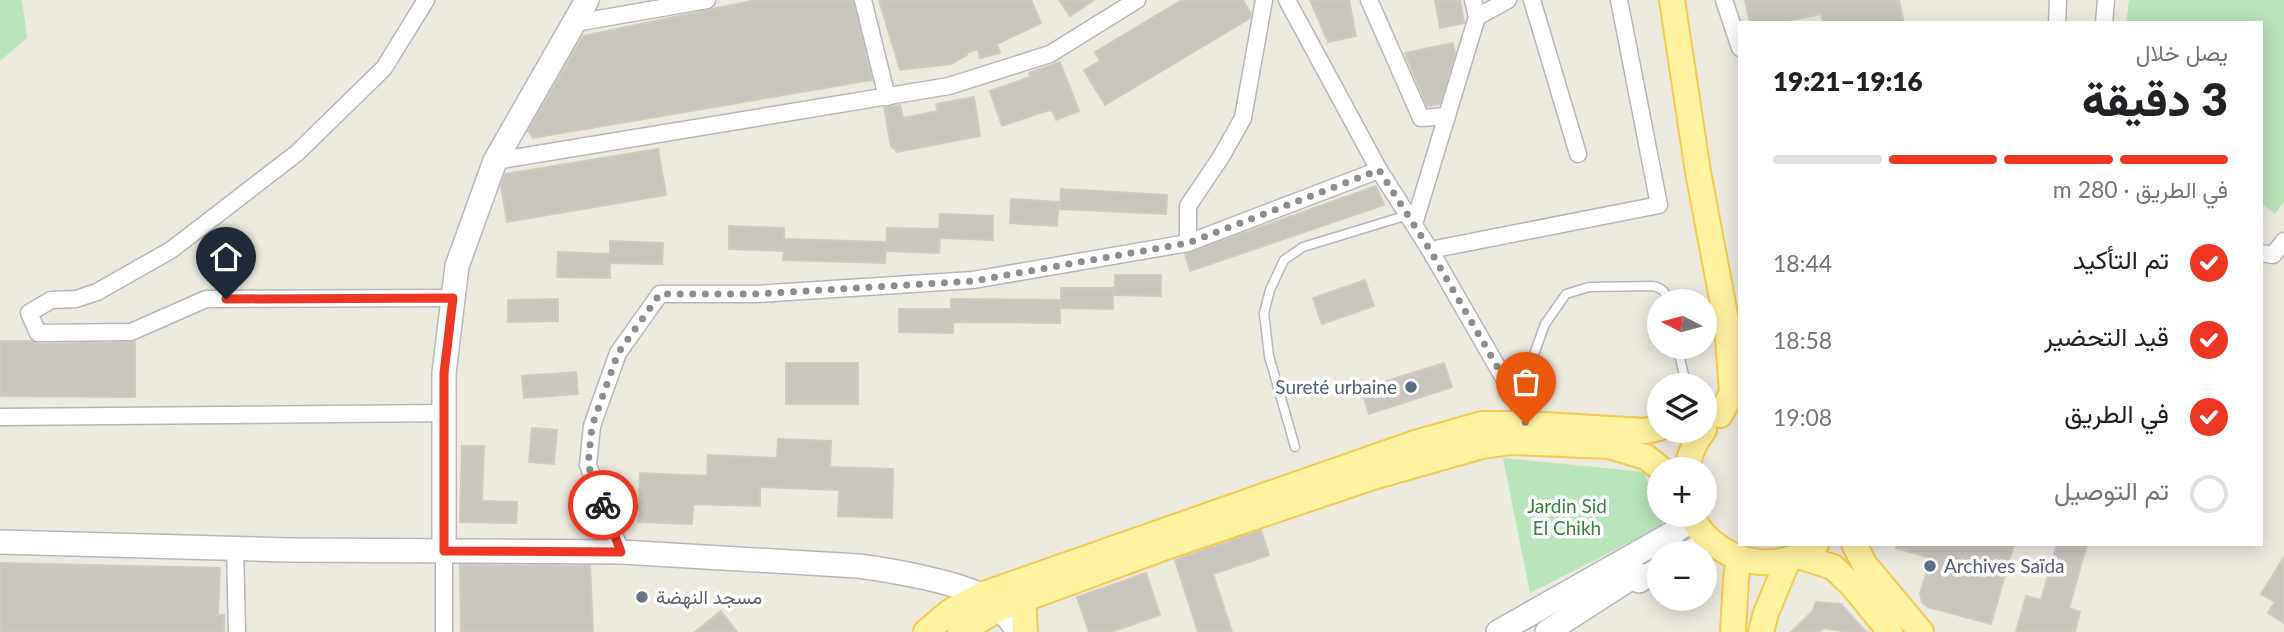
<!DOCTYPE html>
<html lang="ar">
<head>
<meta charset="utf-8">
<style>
  :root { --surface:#fff; --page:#f6f6f6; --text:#202124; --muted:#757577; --line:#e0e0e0; --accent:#ed3723 }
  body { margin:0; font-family:Lato,Vazirmatn,sans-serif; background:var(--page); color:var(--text); direction:rtl; height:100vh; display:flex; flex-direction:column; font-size:26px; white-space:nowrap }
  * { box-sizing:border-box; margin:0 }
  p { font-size:23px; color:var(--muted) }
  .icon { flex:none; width:38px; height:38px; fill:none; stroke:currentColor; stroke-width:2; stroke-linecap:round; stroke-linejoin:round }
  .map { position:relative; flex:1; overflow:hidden; direction:ltr }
  .drawer { position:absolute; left:1738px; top:21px; width:525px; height:525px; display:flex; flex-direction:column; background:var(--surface); border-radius:0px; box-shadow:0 4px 18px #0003; direction:rtl }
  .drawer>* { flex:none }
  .needle { width:46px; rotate:276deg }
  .fabs { position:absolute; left:1647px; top:289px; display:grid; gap:14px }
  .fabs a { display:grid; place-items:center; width:70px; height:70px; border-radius:50%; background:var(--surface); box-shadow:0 4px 18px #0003; font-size:35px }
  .pin { position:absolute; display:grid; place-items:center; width:60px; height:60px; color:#fff; margin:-72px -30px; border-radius:50% 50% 50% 0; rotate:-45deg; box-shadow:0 0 7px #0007 }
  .pin .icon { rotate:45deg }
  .courier { position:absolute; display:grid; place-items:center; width:70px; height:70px; margin:-35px; border:5px solid #ed3723; border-radius:50%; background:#fff; color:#222; box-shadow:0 2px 9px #0007 }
  .headline em { font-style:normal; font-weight:800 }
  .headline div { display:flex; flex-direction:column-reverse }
  .headline { display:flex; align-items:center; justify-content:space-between; height:119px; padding:0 35px }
  h1 { font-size:46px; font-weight:800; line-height:52px }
  .bar { display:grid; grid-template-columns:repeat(4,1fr); gap:10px 7px; align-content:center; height:84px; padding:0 35px }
  .bar i { height:9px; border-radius:5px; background:var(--line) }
  .bar .current { background:var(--accent) }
  .bar p { grid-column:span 4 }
  ol { padding:0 35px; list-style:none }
  li { display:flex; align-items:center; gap:21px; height:77px }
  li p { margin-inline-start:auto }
  li .icon { padding:7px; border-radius:50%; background:var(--accent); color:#fff; stroke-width:4 }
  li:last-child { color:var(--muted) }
  li i { width:38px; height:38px; border:4px solid var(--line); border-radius:50% }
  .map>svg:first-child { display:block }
</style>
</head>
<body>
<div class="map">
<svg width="2284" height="632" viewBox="0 0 2284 632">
  <rect width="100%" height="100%" fill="#ece9df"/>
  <!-- green -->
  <g fill="#b9e5ba">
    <polygon points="0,0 22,0 27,38 0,61"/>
    <polygon points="2129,0 2284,0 2284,202 2275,214 2261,203 2261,23 2126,23"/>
    <polygon points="1503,458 1644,472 1664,525 1530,593"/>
  </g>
  <!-- building -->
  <g fill="#c8c6be" stroke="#d0cbbd" stroke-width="2">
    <polygon points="756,0 853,0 872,80 533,138 528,131 583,36"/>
    <polygon points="879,0 1031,0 1041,23 997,44 1000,53 980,58 978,49 967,53 967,55 951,64 900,70"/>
    <polygon points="1059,0 1094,0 1070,16"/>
    <polygon points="1182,0 1243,0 1251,14 1250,18 1105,105 1084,70 1100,61 1095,52"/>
    <polygon points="1310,0 1349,0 1356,36 1328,42"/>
    <polygon points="1435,0 1460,0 1464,23 1440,28"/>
    <polygon points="1745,0 1899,0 1904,23 1823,23 1821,14 1777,23 1750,23"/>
    <polygon points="1453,43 1455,53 1440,104 1427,106 1405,53"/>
    <polygon points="1060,62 1079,111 1056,120 1052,110 1043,112 1002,126 990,91 1030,77 1029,73"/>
    <polygon points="974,97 980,136 897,152 891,146 884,107 900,105 903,118 938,111 936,104"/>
    <polygon points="658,149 666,195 507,222 501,185 505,174"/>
    <polygon points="1376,186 1384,205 1190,271 1185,254"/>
    <polygon points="1061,189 1167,195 1166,214 1060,209"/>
    <polygon points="1011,199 1059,202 1057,226 1010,223"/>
    <polygon points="940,214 993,216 993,240 940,238 939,253 886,251 887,228 939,229"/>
    <polygon points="729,226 784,228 784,239 886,242 885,263 783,260 784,251 729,249"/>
    <polygon points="610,241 663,243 662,264 610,263 610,278 557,277 558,252 610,254"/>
    <polygon points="1115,275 1161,275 1161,296 1115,295"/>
    <polygon points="1365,280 1374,306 1322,324 1313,298"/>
    <polygon points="1061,288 1113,288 1113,309 1061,308"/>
    <polygon points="558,299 558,321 508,322 508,300"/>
    <polygon points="951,299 1060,300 1060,323 953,322 953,333 899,332 899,309 951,309"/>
    <polygon points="0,341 31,341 38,344 135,342 135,397 0,396"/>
    <rect x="786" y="363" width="72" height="41"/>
    <polygon points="1444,363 1452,387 1369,414 1361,389"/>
    <polygon points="576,372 578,394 524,398 522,376"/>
    <polygon points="532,428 557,430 554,464 529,462"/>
    <polygon points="778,439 831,441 830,467 893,469 892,518 838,516 839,490 760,487 760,506 693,504 692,524 638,522 640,473 707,476 708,455 777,458"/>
    <polygon points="462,446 484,446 482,501 517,502 516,523 460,522"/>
    <polygon points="1261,530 1269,555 1213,574 1232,632 1198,632 1175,560"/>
    <polygon points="1897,544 2014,544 1991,624 1928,607 1922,602 1920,593 1931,558 1896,548"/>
    <polygon points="2057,544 2087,544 2069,608 2080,612 2075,632 2016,632 2026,596 2041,600"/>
    <polygon points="2284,557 2284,623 2268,613 2275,602 2261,594"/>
    <polygon points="0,563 220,568 218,615 224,615 224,632 0,632"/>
    <polygon points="460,565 590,566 593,632 461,632"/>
    <polygon points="1146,573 1160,615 1111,632 1089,632 1077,597"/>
    <polygon points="1816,602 1841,604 1866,632 1847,632 1824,628 1819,632 1791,632 1812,612"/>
    <polygon points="721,611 737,632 695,632"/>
  </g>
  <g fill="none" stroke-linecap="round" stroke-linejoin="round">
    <!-- lane casing -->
    <g stroke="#b5b7bc" stroke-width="11">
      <g id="lane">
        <polyline points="1677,346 1685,379 1689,385"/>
        <path d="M 1518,398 L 1545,324 L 1566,294 L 1589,287 L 1653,286 C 1662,288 1666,292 1668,301"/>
        <polyline points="1295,447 1269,356 1264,313 1270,290 1284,260 1303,247 1408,215"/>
      </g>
    </g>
    <!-- street casing -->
    <g stroke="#b5b7bc" stroke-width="19">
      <g id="street">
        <polyline points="426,0 384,68 297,153 171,250 97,292 76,299 51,300 29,313 38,333 131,332 206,299 453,298"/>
        <polyline points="863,0 887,97"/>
        <polyline points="1287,0 1379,170 1430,250 1517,401 1526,424"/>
        <polyline points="1369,0 1421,118 1447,116"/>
        <polyline points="1532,0 1578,154"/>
        <polyline points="1724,0 1740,48"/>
        <polyline points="1477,17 1508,0"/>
        <polyline points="575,23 707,0"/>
        <polyline points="2057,23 2058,0"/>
        <polyline points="2104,23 2106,0"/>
        <polyline points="495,161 949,86 1050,54 1137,0"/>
        <polyline points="1414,224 1477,17 1473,0"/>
        <polyline points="1188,243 1188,206 1221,157 1243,118 1264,0"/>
        <polyline points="1430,250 1659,205 1619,0"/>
        <polyline points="2261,253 2273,255 2284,241"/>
        <polyline points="0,417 446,413"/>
        <polyline points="235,549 237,632"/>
        <polyline points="444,551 444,632"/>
        <polyline points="621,552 588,465 592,426 618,353 660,294 756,294 973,280 1188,243 1379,170"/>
      </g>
    </g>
    <!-- secondary casing -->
    <g stroke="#b5b8bf" stroke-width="26">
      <g id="secondary">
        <path d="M 0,542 L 288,550 L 621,552 L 858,566 C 890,570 965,583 990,600 C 1002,608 1010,620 1019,632"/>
        <polyline points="444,551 444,373 457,266 495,161 587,0"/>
        <polyline points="1687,553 1710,542"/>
        <polyline points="1498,632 1671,534 1693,519"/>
        <polyline points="1547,632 1637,574 1639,581 1659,569"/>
      </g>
    </g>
    <!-- primary casing -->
    <g stroke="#f5ca4f" stroke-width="28">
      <g id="primary">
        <polyline points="1672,0 1698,172 1727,325 1732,393 1720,415"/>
        <path d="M 1687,469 C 1689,455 1695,441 1704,430"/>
        <path d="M 1691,514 C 1711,561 1777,579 1816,544"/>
        <polyline points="1854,544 1865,565 1921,632"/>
        <polyline points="1798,556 1833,567 1853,586 1890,632"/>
        <polyline points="1023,599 1025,632"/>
        <polyline points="926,632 951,611 981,595 1415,443 1482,424 1526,424 1645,431 1659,428"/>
        <polyline points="960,632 1000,608 1166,547 1373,477 1482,446 1511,442 1609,446 1646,457 1661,469"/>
        <polyline points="1733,632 1736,578 1739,559"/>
        <polyline points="1761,632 1766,613 1788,560"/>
      </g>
    </g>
    <!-- lane -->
    <use href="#lane" stroke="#fff" stroke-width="8"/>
    <!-- street -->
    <use href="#street" stroke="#fff" stroke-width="16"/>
    <!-- secondary -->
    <use href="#secondary" stroke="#fff" stroke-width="23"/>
    <!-- primary -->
    <use href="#primary" stroke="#fff2a0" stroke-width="24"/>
  </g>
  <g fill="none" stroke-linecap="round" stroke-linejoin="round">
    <!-- done -->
    <polyline stroke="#8c8d8c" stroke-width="7" stroke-dasharray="0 12.6" points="603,505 588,465 592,426 618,353 660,294 756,294 973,281 1188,243 1379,170 1430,250 1517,401 1526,424"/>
    <!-- route -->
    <polyline stroke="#ed3723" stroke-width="9" points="226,299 453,298 444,373 444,551 621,552 603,505"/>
  </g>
  <!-- markers -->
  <g fill="#5c6f8a" stroke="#fff" stroke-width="2.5">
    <circle cx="1411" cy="387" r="7"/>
    <circle cx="1930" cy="566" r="7"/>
  </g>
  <circle fill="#6b7280" stroke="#fff" stroke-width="2.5" cx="642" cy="597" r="7"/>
  <g text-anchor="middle" stroke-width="7" stroke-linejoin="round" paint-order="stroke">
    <!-- service labels -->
    <g font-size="19" fill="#4e5e75" stroke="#fff" text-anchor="end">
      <text x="1397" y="394">Sureté urbaine</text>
      <text x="1944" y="573" text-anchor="start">Archives Saïda</text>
    </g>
    <!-- park labels -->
    <g font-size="19" fill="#328538" stroke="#fff">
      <text x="1567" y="513">Jardin Sid<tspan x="1567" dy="22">El Chikh</tspan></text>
    </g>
    <!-- worship labels -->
    <g font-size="19" fill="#5b616d" stroke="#fff" text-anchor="start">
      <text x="656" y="604">مسجد النهضة</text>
    </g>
  </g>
</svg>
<div class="fabs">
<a><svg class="needle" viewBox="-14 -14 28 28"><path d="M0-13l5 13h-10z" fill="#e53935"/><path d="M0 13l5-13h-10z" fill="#757577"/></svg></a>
<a><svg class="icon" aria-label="layers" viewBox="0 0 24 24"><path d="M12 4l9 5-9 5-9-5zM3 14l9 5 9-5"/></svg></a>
<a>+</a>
<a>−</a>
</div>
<div class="pin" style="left:1526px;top:424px;background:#ea580c"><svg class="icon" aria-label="bag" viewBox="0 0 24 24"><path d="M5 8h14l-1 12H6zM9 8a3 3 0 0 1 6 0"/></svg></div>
<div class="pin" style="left:226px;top:299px;background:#1f2937"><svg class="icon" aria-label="home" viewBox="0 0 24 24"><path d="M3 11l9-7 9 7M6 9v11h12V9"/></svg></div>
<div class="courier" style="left:603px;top:505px"><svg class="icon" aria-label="bike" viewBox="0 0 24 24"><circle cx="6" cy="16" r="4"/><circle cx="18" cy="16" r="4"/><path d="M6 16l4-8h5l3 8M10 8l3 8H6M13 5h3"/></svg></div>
<section class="drawer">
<div class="headline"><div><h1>3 دقيقة</h1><p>يصل خلال</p></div><em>19:16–19:21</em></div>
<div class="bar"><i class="current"></i><i class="current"></i><i class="current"></i><i></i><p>في الطريق · 280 m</p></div>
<ol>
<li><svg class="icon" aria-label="check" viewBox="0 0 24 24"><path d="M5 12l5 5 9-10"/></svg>تم التأكيد<p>18:44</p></li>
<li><svg class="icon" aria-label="check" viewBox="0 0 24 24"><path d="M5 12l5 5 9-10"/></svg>قيد التحضير<p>18:58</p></li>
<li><svg class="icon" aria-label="check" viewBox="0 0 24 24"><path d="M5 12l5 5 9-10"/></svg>في الطريق<p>19:08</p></li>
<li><i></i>تم التوصيل</li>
</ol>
</section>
</div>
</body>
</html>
